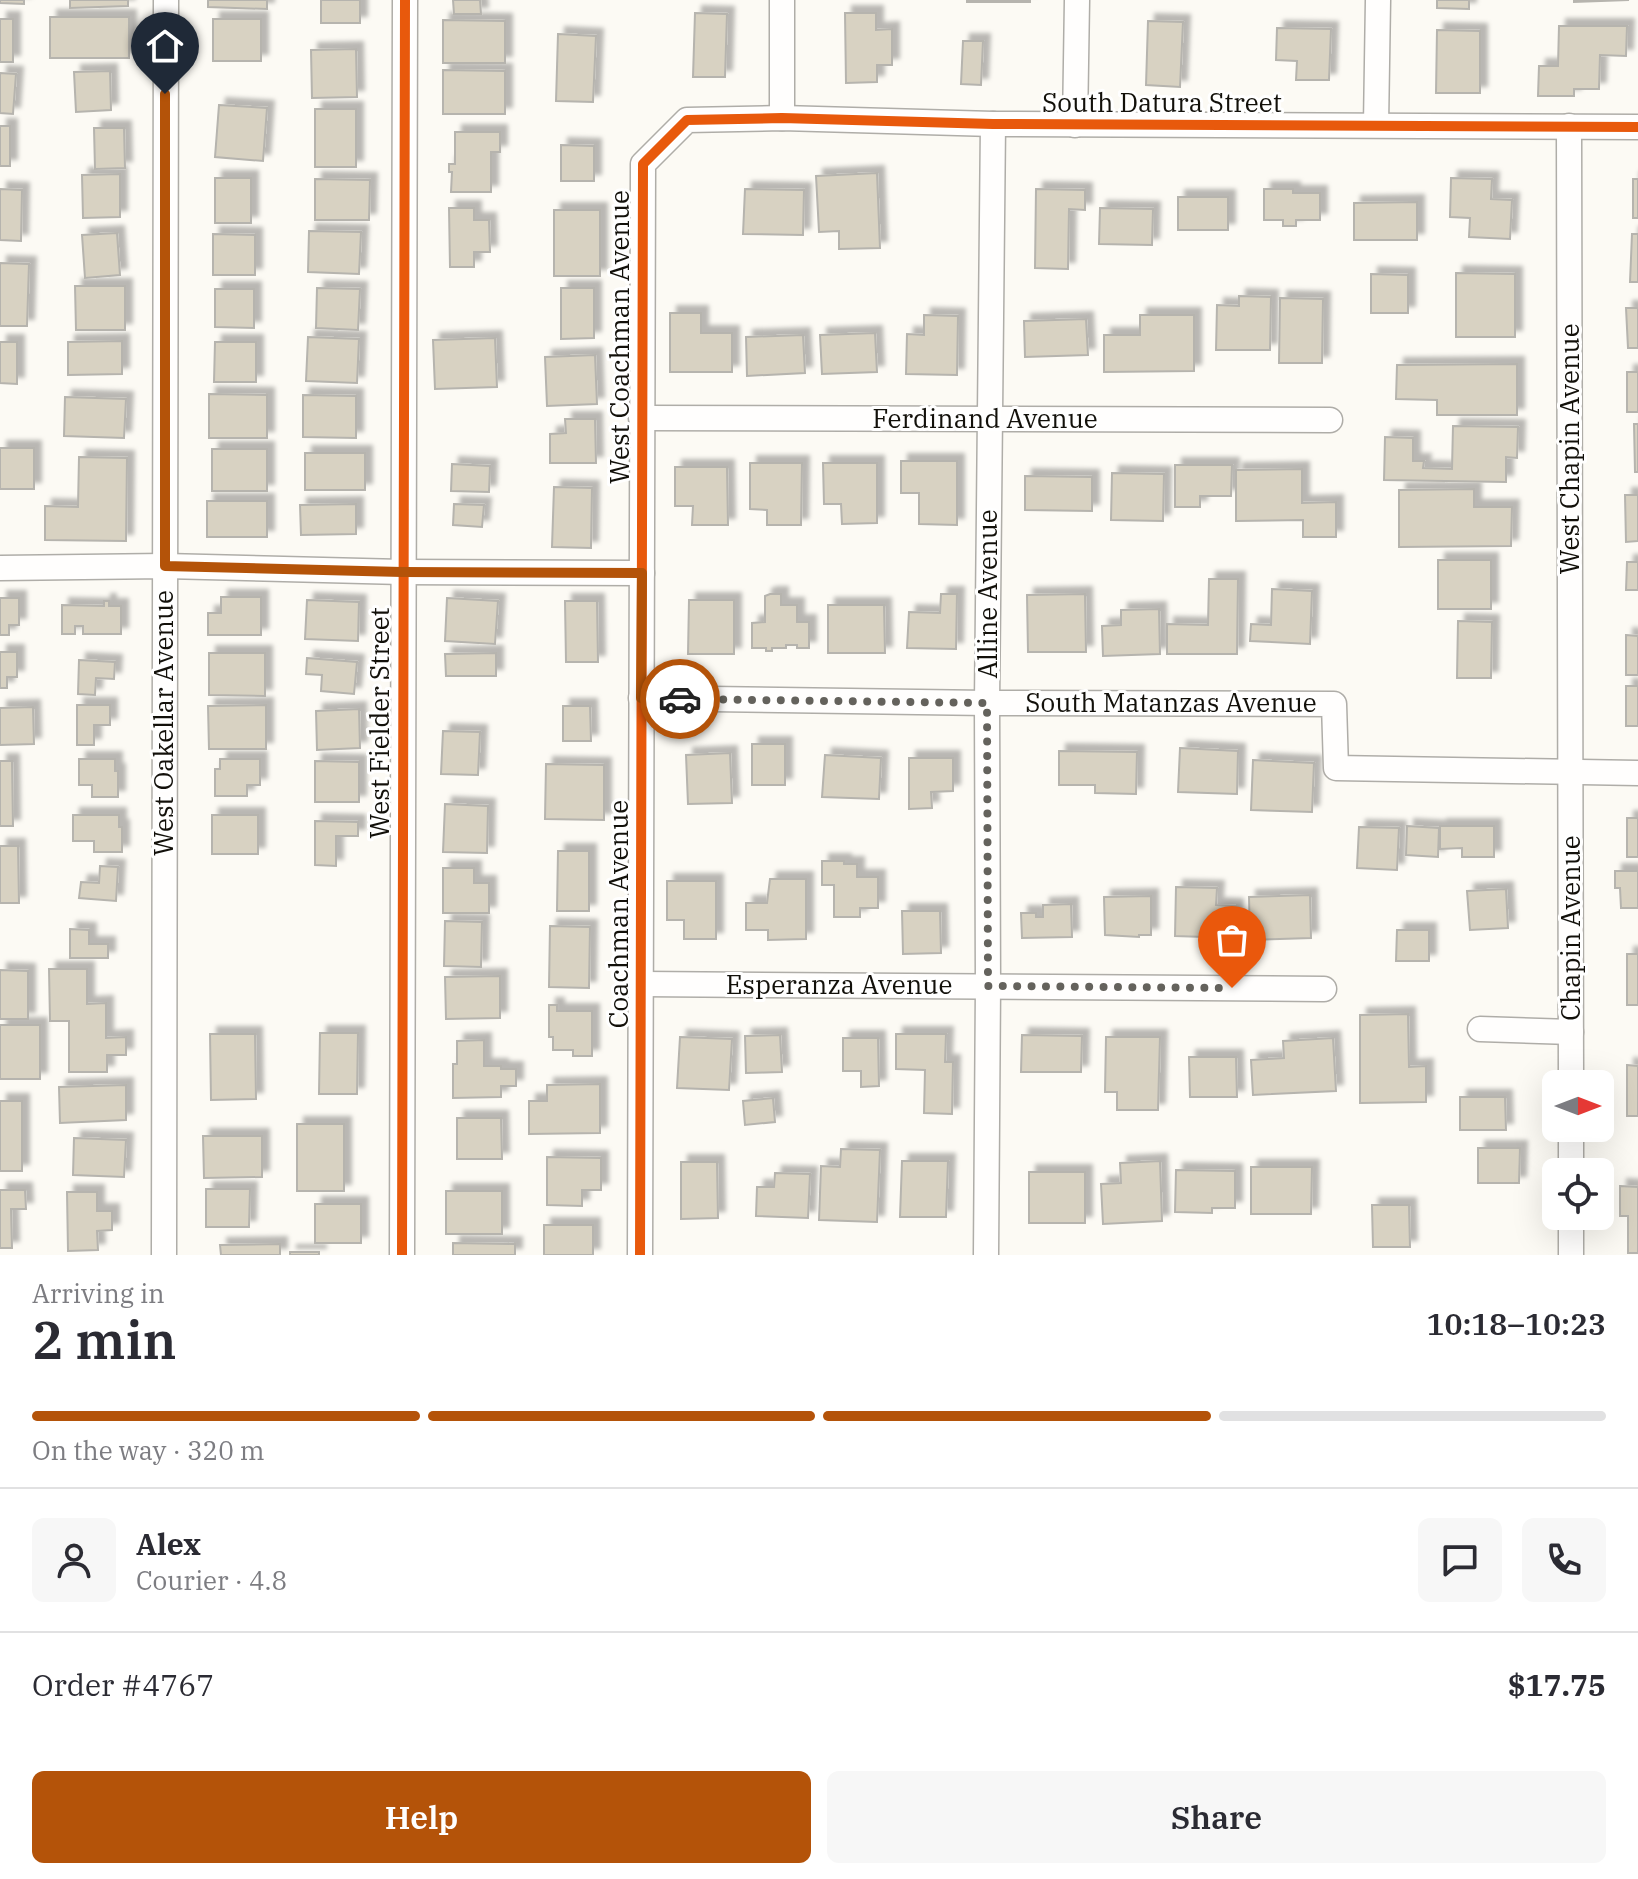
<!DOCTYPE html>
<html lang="en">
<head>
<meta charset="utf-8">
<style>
  :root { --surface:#fff; --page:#f7f7f7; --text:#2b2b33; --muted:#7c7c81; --line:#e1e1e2; --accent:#b45309 }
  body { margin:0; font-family:"IBM Plex Serif",serif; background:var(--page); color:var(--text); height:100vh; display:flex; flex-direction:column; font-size:30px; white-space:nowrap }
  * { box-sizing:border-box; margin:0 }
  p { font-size:26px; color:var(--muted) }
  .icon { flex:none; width:44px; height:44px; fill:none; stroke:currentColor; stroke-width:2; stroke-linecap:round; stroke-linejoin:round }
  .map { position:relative; height:1255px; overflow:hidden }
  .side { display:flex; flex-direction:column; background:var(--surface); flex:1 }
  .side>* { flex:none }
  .needle { width:52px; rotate:90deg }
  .buttons { position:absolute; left:1542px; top:1070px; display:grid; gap:16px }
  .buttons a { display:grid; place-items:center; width:72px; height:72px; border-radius:12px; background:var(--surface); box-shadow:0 8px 32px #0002; font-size:40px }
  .pin { position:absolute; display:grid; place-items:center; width:68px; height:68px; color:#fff; margin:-82px -34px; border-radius:50% 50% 50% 0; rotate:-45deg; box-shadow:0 0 8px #0007 }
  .pin .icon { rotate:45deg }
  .courier { position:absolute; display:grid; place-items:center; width:80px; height:80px; margin:-40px; border:6px solid #b45309; border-radius:50%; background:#fff; color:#222; box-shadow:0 2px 10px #0007 }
  .headline em { font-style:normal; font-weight:600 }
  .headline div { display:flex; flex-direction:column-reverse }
  .headline { display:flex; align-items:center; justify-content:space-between; height:136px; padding:0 32px }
  h1 { font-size:52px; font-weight:600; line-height:60px }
  .bar { display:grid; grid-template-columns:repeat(4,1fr); gap:12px 8px; align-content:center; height:96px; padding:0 32px }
  .bar i { height:10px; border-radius:6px; background:var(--line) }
  .bar .on { background:var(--accent) }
  .bar p { grid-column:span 4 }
  .line { display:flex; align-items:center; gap:20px; padding:0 32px; border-top:2px solid var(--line) }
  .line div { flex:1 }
  .round { display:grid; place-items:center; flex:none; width:84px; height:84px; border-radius:12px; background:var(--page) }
  .action { display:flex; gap:16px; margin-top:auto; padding:16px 32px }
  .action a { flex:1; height:92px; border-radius:12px; background:var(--accent); color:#fff; font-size:32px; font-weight:600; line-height:92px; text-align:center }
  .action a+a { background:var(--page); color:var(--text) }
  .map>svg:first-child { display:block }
</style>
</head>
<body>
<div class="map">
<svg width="1638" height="1255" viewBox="0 0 1638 1255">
  <defs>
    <filter id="shadow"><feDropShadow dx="7" dy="-7" stdDeviation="2" flood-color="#0004"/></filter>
  </defs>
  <rect width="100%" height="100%" fill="#fcfaf4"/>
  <!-- building -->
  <g fill="#d8d2c2" stroke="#b6b4ae" stroke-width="2" filter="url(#shadow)">
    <polygon points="0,0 24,0 24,4 0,3"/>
    <polygon points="70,0 128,0 128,6 70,8"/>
    <polygon points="208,0 267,0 267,9 208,7"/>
    <rect x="321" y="0" width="39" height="23"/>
    <polygon points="453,0 480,0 481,14 454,14"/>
    <rect x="967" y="0" width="63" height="2"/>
    <polygon points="1437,0 1469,0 1469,9 1437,8"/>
    <polygon points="1574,0 1629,0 1574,2"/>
    <polygon points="695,13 727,14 725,77 693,77"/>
    <polygon points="845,13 876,13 876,30 892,29 892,65 877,65 877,82 846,83"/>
    <rect x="50" y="17" width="79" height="41"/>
    <rect x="0" y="19" width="13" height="43"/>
    <rect x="213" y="19" width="48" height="42"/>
    <polygon points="443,20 505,21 505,63 443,63"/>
    <polygon points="1148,21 1183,22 1180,87 1146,85"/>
    <polygon points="1559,26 1627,26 1626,56 1600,55 1599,89 1574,89 1574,96 1538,96 1539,66 1558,66"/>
    <polygon points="1277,28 1331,29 1329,80 1296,80 1297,61 1276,60"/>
    <polygon points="1437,30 1480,31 1480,93 1436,93"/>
    <polygon points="558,34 596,36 593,102 556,101"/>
    <polygon points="963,41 983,41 981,85 961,84"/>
    <polygon points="356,49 357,97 312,98 311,50"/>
    <polygon points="443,70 505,71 505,114 443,114"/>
    <polygon points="110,71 111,110 76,112 74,72"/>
    <polygon points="0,73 16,74 13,114 0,113"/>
    <polygon points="219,105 267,108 263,161 215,157"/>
    <rect x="315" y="109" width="41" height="58"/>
    <rect x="0" y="126" width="10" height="40"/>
    <polygon points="94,128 124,128 125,168 95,169"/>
    <polygon points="455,132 500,132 500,152 491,152 491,192 451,192 452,172 449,172 449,164 455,164"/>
    <polygon points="561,145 594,146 594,181 561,181"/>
    <polygon points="877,173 880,248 839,249 839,231 819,232 816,176"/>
    <polygon points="120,174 120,217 83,218 82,175"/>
    <rect x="215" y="178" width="36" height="45"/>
    <polygon points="1451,178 1492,179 1491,199 1512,200 1510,239 1469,237 1470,218 1450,217"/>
    <polygon points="315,179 370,180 369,220 315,220"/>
    <rect x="1633" y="179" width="5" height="39"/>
    <polygon points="0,189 22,190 21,241 0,240"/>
    <polygon points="745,189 804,190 803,235 743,234"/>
    <polygon points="1036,189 1085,190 1085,210 1069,209 1068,269 1035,268"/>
    <polygon points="1264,189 1293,189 1293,193 1320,193 1320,220 1296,220 1296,226 1283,226 1283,220 1264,220"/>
    <rect x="1178" y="197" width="50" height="33"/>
    <polygon points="1417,202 1417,240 1354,240 1354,203"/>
    <polygon points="449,208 474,208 474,220 489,220 490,252 474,252 474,267 450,267"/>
    <polygon points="1100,208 1153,209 1152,245 1099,244"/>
    <rect x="554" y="210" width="46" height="66"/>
    <polygon points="309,231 361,232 359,274 308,272"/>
    <polygon points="117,233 120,275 85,278 82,235"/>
    <polygon points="213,234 255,235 255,275 213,275"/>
    <polygon points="1632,234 1638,234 1638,282 1630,282"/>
    <polygon points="0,263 29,264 27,326 0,326"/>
    <polygon points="1456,273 1515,274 1515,337 1456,337"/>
    <polygon points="1371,274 1408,275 1408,313 1371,313"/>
    <polygon points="75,286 125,286 125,330 76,330"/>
    <polygon points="317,288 360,289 358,330 316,328"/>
    <polygon points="561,288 594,288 594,338 561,339"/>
    <polygon points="215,289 254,289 254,328 215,327"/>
    <polygon points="1239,296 1271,297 1270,350 1216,350 1217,305 1239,306"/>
    <polygon points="1280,298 1323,299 1322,363 1279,363"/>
    <polygon points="1626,308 1638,308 1638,348 1628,348"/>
    <polygon points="670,313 701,313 701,333 732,333 732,372 670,372"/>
    <polygon points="924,315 958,316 957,375 906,374 907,334 924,335"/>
    <polygon points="1140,315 1194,315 1194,371 1104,372 1104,335 1140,335"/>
    <polygon points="1086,319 1088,355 1025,357 1024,321"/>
    <polygon points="875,333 877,372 822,374 820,335"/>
    <polygon points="803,335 805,373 747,376 746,337"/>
    <polygon points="308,337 359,339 357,383 306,381"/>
    <polygon points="495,338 497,387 435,389 433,340"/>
    <polygon points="122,341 122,374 68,375 68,342"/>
    <polygon points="0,342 17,342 17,384 0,383"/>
    <polygon points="215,342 256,342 256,382 214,382"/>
    <polygon points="595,355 597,404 547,406 545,357"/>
    <polygon points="1517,364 1517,415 1437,415 1437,400 1396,399 1397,365"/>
    <rect x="1627" y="372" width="11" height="40"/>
    <polygon points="209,394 267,395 267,438 209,438"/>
    <polygon points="303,395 356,396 356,438 303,437"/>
    <polygon points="65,397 126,399 124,438 64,436"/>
    <polygon points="565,419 595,419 596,463 550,463 550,434 566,433"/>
    <polygon points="1634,424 1638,424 1638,472 1635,472"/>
    <polygon points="1453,426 1518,427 1517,458 1506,457 1506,482 1384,480 1385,437 1413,438 1413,461 1424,461 1423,468 1452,469"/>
    <rect x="0" y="448" width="34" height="41"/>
    <rect x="212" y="449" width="55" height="42"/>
    <rect x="305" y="453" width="60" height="37"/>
    <polygon points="79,457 127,458 126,541 45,540 45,506 78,507"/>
    <polygon points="901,461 957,461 957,525 919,524 919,493 901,493"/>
    <polygon points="750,463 802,463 801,525 767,525 767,510 750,509"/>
    <polygon points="823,463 877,463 877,523 842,524 841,504 824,504"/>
    <polygon points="452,464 490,466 489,492 451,491"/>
    <polygon points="1175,465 1232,465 1231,496 1200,496 1200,507 1175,507"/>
    <polygon points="675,467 727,467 728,525 692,525 693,506 675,506"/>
    <polygon points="1302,469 1302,503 1336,502 1336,537 1303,537 1303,520 1236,521 1236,470"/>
    <polygon points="1112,473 1164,474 1163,521 1111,520"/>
    <polygon points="1025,476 1092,477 1092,511 1025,510"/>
    <polygon points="554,487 592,488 591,548 552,547"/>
    <polygon points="1474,489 1474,507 1512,507 1511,546 1399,547 1399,490"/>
    <polygon points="1625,495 1638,495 1638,541 1626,542"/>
    <rect x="207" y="501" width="60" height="36"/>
    <polygon points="356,504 356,534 301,535 300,505"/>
    <polygon points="454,504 484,505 482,527 453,525"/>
    <rect x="1438" y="560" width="53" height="49"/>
    <polygon points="1627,562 1638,562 1638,590 1626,590"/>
    <polygon points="1209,579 1238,579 1237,654 1167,654 1167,624 1208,625"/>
    <polygon points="1272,589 1312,591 1310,644 1250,641 1251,624 1271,625"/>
    <polygon points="770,594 781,594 781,605 797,605 797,622 809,622 809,648 797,648 797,645 786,645 786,648 772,648 772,651 766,651 766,648 752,648 752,623 765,622 765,596"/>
    <polygon points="941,594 957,594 956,649 907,648 909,612 940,613"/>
    <polygon points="1085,594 1086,652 1028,652 1027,595"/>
    <polygon points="221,597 261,597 261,635 208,635 208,613 221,613"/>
    <polygon points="0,598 19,598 19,625 9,625 9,635 0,635"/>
    <polygon points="447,598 498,601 495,644 445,641"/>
    <polygon points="307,600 359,602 358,641 305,639"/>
    <polygon points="689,600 734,600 734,654 688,654"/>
    <polygon points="104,601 109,601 109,606 121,606 121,634 83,634 83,626 75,626 75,634 62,634 62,605 104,606"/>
    <polygon points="565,601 597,601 598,662 566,662"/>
    <polygon points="828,605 884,605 885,653 828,653"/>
    <polygon points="1159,609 1160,654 1103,656 1102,626 1121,625 1121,610"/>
    <polygon points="1458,621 1492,622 1491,678 1457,678"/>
    <polygon points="1626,635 1638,636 1638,675 1626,675"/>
    <polygon points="0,652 17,652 17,677 7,677 7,688 0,688"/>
    <polygon points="209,653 265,653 265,696 209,695"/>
    <polygon points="496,653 496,676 446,676 445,654"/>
    <polygon points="307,658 357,662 354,694 321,691 322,675 306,674"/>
    <polygon points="79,660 115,662 114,679 96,678 95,695 78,694"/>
    <rect x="1626" y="686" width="12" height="40"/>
    <polygon points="77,705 110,705 110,725 94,725 94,745 77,745"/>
    <polygon points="266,705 266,749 209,749 208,706"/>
    <polygon points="563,706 590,706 591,741 563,741"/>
    <polygon points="33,707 34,744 0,745 0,708"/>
    <polygon points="359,709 360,748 317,750 316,711"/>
    <polygon points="443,731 480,732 478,775 441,774"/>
    <rect x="752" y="744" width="33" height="41"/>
    <polygon points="1180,748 1238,751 1237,794 1178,792"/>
    <polygon points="1059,751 1137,752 1136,794 1095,793 1095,785 1059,785"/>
    <polygon points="730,753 732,803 688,804 686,755"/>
    <polygon points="825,755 881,758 879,799 822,797"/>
    <polygon points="909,758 953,758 953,791 931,792 932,808 909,809"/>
    <polygon points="79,759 115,759 115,771 118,771 118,797 92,797 92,785 79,785"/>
    <polygon points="220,759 260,759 260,785 247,785 247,796 215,796 215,769 220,769"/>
    <polygon points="1253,760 1314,763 1312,812 1251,810"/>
    <polygon points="0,761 12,761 13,826 0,826"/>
    <polygon points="315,761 359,762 359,802 315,802"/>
    <polygon points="546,764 604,765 604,820 545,819"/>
    <polygon points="445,804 488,806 487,853 443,852"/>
    <polygon points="73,815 119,815 119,827 122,827 122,852 94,852 94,841 73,841"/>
    <rect x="212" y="815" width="46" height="39"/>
    <rect x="1627" y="818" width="11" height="39"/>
    <polygon points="315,821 358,822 358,836 336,836 336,866 315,865"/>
    <polygon points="1407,826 1439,828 1438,857 1406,855"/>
    <polygon points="1440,826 1494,826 1494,857 1462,857 1462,848 1440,849"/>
    <polygon points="1359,827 1399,828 1397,870 1357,868"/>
    <polygon points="0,846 18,846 19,903 0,903"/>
    <polygon points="558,851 589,851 589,911 557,911"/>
    <polygon points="822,861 844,861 844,864 857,864 857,877 878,877 878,908 860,908 860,917 834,917 834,885 822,885"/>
    <polygon points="100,866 118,867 116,901 79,898 81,882 99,883"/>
    <polygon points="443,868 474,868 474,883 489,883 489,913 443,913"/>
    <polygon points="1615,871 1638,871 1638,908 1621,908 1620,888 1615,888"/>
    <polygon points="770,879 806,879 806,939 768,940 768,930 746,930 746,903 767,903"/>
    <polygon points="667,881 716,881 716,939 684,939 684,920 667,920"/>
    <polygon points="1176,887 1217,888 1216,905 1236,906 1235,938 1175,936"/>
    <polygon points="1506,889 1508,928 1470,930 1467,891"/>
    <polygon points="1310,895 1311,938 1250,940 1249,897"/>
    <polygon points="1151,896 1151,935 1139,935 1139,937 1105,935 1104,897"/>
    <polygon points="1071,904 1072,937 1022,938 1021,913 1036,913 1036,917 1043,917 1043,905"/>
    <polygon points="902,911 940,911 941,953 903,954"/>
    <polygon points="445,921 482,922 481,967 444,966"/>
    <polygon points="550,926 590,927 589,988 549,987"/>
    <polygon points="70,929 89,930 89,944 108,944 108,958 70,958"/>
    <polygon points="1397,930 1429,930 1429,961 1396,961"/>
    <rect x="1627" y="954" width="11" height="51"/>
    <polygon points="49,969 87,969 87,1004 106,1003 106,1038 126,1037 126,1055 107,1055 107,1072 69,1072 69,1021 50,1021"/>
    <polygon points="0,970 28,971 28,1019 0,1019"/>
    <polygon points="500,976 500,1018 446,1019 445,977"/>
    <polygon points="549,1005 557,1005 557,1011 592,1011 592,1056 573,1056 573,1050 553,1050 553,1037 549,1037"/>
    <polygon points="1408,1014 1409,1067 1426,1066 1426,1102 1360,1103 1360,1015"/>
    <rect x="0" y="1025" width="40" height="54"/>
    <polygon points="320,1033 358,1033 357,1094 319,1094"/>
    <polygon points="210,1034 255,1034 256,1099 211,1100"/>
    <polygon points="896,1034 946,1034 945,1062 953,1062 952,1114 924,1113 925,1070 896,1069"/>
    <polygon points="780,1035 782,1072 746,1073 745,1036"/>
    <polygon points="1022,1035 1082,1036 1081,1072 1021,1072"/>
    <polygon points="680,1037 732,1039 729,1090 677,1088"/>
    <polygon points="1106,1037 1160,1037 1158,1110 1117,1110 1117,1092 1105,1092"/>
    <polygon points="843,1038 878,1038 879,1086 861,1087 861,1071 843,1071"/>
    <polygon points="1333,1038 1336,1091 1253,1095 1251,1060 1284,1058 1283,1041"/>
    <polygon points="484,1040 484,1066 501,1066 501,1069 516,1069 516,1086 501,1086 501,1097 453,1098 453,1064 457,1064 457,1041"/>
    <polygon points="1189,1057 1236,1057 1237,1097 1190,1097"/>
    <polygon points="1627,1065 1638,1066 1638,1116 1627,1116"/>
    <polygon points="600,1084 600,1133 529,1134 529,1101 547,1101 547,1085"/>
    <polygon points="126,1085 126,1120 60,1123 59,1087"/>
    <polygon points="1460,1097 1505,1097 1506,1130 1460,1130"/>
    <polygon points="773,1098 775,1122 745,1125 743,1101"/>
    <rect x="0" y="1101" width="22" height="70"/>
    <polygon points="457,1118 501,1118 502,1159 457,1159"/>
    <rect x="297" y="1124" width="47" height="67"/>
    <polygon points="203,1136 262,1136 262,1177 204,1178"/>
    <polygon points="74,1138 126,1140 124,1177 73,1175"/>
    <polygon points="1478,1148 1520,1148 1519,1183 1478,1183"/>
    <polygon points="841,1149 880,1150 877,1222 819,1220 821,1166 840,1167"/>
    <polygon points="547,1157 601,1158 601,1190 582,1190 582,1206 547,1205"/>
    <polygon points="902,1161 948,1161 946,1217 900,1217"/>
    <polygon points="1160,1161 1162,1221 1103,1224 1101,1184 1121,1183 1120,1163"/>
    <polygon points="681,1162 717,1162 718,1218 681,1219"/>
    <polygon points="1251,1167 1312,1167 1311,1214 1251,1214"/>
    <polygon points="1176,1170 1235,1171 1235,1208 1212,1208 1212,1213 1175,1212"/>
    <rect x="1029" y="1172" width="56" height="51"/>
    <polygon points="775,1173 810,1174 808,1218 756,1216 757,1187 774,1187"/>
    <polygon points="1620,1186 1638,1187 1638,1253 1628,1253 1628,1216 1620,1216"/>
    <polygon points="206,1189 250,1189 249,1227 206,1227"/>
    <polygon points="0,1190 25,1190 26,1209 11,1209 12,1248 0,1248"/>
    <rect x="446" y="1191" width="56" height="43"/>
    <polygon points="67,1192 97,1192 97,1211 112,1211 112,1230 97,1231 98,1250 68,1251"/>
    <rect x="315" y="1204" width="46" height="39"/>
    <polygon points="1372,1205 1409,1205 1410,1247 1373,1247"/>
    <rect x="544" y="1225" width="49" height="30"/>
    <polygon points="453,1243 515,1244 515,1255 453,1255"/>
    <polygon points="280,1244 280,1255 221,1255 220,1245"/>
    <rect x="290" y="1252" width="29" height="3"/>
  </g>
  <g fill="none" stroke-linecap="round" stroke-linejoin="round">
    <!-- minor casing -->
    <g stroke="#afada8" stroke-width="27">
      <g id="minor">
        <polyline points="782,118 782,0"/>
        <polyline points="1075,125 1077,0"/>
        <polyline points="1376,125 1378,0"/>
        <polyline points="1569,126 1571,1084"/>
        <polyline points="641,418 1330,420"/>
        <polyline points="0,568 165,566 402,572 642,573"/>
        <polyline points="641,698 987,703 1334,704 1336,768 1638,773"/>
        <polyline points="642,984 1324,989"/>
        <polyline points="1480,1029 1571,1032"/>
        <polyline points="1571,1128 1571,1172"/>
        <polyline points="1571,1216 1571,1255"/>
        <polyline points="164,1255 166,0"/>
        <polyline points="402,1255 405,0"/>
        <polyline points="640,1255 643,164 687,120 782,118 993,124 1638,127"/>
        <polyline points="986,1255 988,986 987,703 993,124"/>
      </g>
    </g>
    <!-- minor -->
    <use href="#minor" stroke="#fffefd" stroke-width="24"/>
    <!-- cycleway casing -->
    <g stroke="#fff" stroke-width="15">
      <g id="cycleway">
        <polyline points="402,1255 405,0"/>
        <polyline points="640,1255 643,164 687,120 782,118 993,124 1638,127"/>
      </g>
    </g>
    <!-- cycleway -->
    <use href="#cycleway" stroke="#e8590c" stroke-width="10"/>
  </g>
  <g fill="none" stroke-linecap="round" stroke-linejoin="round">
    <!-- done -->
    <polyline stroke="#64625c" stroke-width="8" stroke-dasharray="0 14.4" points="680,699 987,703 988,986 1232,988"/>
    <!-- route -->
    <polyline stroke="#b45309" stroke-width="10" points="165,94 165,566 402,572 642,573 641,698 680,699"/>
  </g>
  <g text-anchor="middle" stroke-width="6" stroke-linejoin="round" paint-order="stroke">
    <!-- street labels -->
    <g font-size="26" fill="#12100a" stroke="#fff">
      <text x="1162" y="112">South Datura Street</text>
      <text transform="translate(620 337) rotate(-90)" y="9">West Coachman Avenue</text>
      <text x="985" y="428">Ferdinand Avenue</text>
      <text transform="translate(1570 449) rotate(-90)" y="9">West Chapin Avenue</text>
      <text transform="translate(988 594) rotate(-90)" y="9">Alline Avenue</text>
      <text x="1171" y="712">South Matanzas Avenue</text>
      <text transform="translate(164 723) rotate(-90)" y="9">West Oakellar Avenue</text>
      <text transform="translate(380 723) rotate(-90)" y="9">West Fielder Street</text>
      <text transform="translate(619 914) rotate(-90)" y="9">Coachman Avenue</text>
      <text transform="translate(1571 928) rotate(-90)" y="9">Chapin Avenue</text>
      <text x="839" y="994">Esperanza Avenue</text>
    </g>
  </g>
</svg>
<div class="buttons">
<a><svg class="needle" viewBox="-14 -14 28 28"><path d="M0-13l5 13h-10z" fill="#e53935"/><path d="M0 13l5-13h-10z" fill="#7c7c81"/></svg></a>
<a><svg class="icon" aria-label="locate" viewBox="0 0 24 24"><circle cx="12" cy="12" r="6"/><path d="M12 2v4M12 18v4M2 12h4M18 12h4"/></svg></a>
</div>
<div class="pin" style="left:1232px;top:988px;background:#ea580c"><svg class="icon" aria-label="bag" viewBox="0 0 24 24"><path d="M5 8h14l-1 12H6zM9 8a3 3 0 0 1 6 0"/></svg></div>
<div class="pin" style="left:165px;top:94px;background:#1f2937"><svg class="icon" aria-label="home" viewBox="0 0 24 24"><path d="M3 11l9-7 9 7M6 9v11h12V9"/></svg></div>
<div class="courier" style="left:680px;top:699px"><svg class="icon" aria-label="car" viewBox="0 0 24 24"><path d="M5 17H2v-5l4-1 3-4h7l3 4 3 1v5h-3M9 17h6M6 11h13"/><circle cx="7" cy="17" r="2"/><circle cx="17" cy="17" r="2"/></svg></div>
</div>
<section class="side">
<div class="headline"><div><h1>2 min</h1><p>Arriving in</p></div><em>10:18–10:23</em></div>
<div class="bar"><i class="on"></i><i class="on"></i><i class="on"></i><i></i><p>On the way · 320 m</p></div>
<div class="line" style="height:144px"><a class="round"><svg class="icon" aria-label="person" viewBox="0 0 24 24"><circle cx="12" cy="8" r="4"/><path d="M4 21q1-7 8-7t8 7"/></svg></a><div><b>Alex</b><p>Courier · 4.8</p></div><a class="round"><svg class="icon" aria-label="chat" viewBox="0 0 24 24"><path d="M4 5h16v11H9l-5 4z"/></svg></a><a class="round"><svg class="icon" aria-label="phone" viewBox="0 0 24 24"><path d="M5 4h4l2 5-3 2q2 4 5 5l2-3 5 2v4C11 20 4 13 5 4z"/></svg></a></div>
<div class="line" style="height:104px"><div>Order #4767</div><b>$17.75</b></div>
<div class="action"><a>Help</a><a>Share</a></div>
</section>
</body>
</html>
